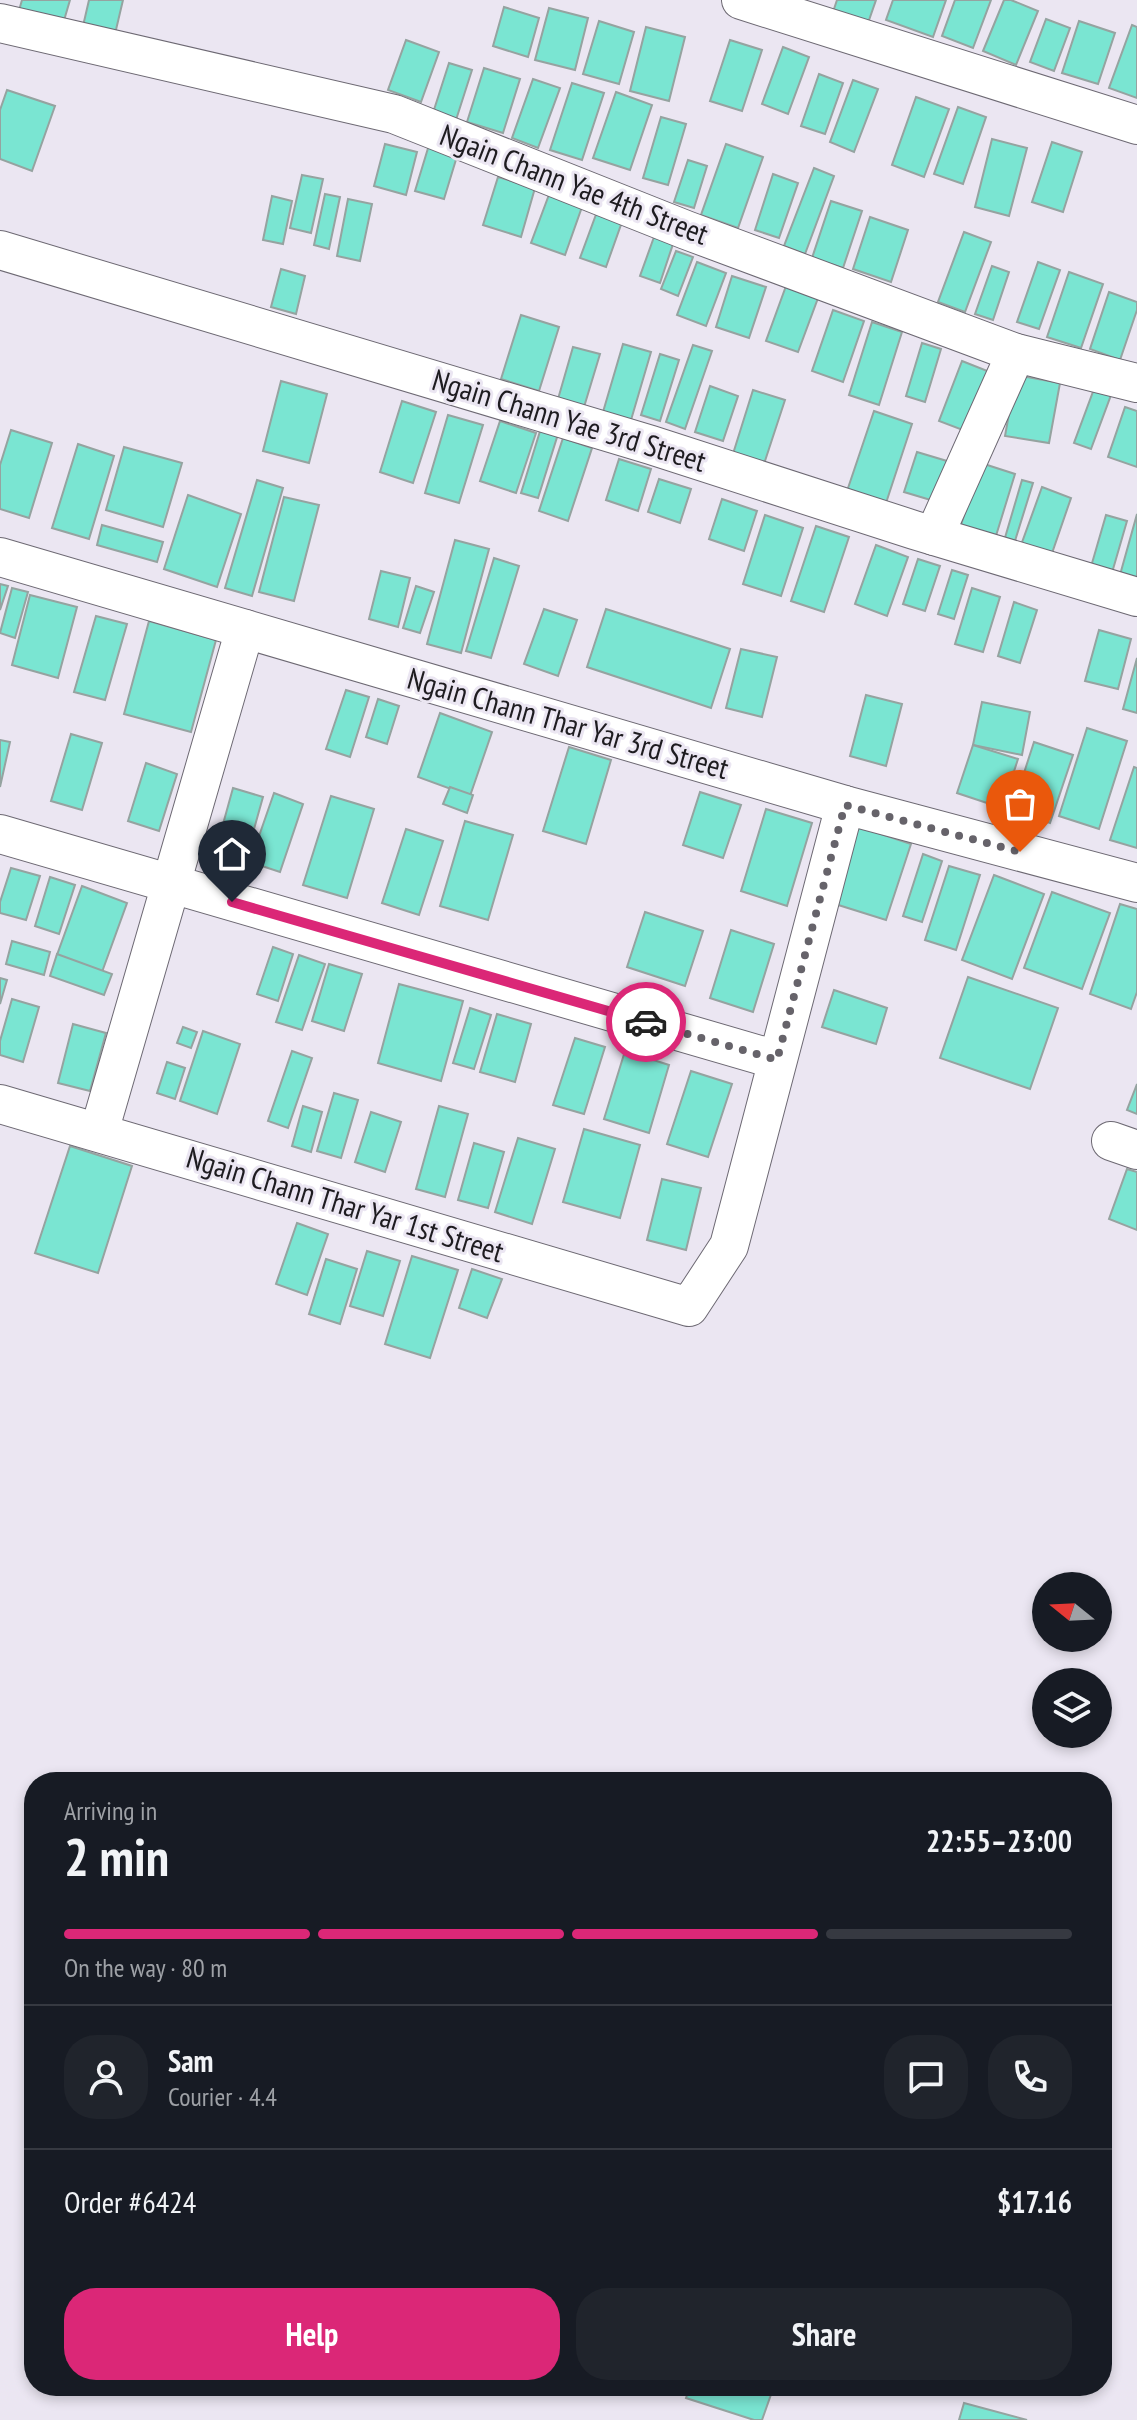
<!DOCTYPE html>
<html lang="en">
<head>
<meta charset="utf-8">
<style>
  :root { --surface:#171b24; --page:#20242c; --text:#f1f3f6; --muted:#9ea1a6; --line:#363941; --accent:#db2777 }
  body { margin:0; font-family:"PT Sans Narrow",sans-serif; background:var(--page); color:var(--text); height:100vh; display:flex; flex-direction:column; font-size:30px; white-space:nowrap }
  * { box-sizing:border-box; margin:0 }
  p { font-size:26px; color:var(--muted) }
  .icon { flex:none; width:44px; height:44px; fill:none; stroke:currentColor; stroke-width:2; stroke-linecap:round; stroke-linejoin:round }
  .map { position:relative; flex:1; overflow:hidden }
  .drawer { position:absolute; left:24px; top:1772px; width:1088px; height:624px; display:flex; flex-direction:column; background:var(--surface); border-radius:32px; box-shadow:0 4px 12px #0003 }
  .drawer>* { flex:none }
  .needle { width:52px; rotate:288deg }
  .controls { position:absolute; left:1032px; top:1572px; display:grid; gap:16px }
  .controls a { display:grid; place-items:center; width:80px; height:80px; border-radius:50%; background:var(--surface); box-shadow:0 4px 12px #0003; font-size:40px }
  .pin { position:absolute; display:grid; place-items:center; width:68px; height:68px; color:#fff; margin:-82px -34px; border-radius:50% 50% 50% 0; rotate:-45deg; box-shadow:0 0 8px #0007 }
  .pin .icon { rotate:45deg }
  .courier { position:absolute; display:grid; place-items:center; width:80px; height:80px; margin:-40px; border:6px solid #db2777; border-radius:50%; background:#fff; color:#222; box-shadow:0 2px 10px #0007 }
  .overview em { font-style:normal; font-weight:600 }
  .overview div { display:flex; flex-direction:column-reverse }
  .overview { display:flex; align-items:center; justify-content:space-between; height:136px; padding:0 40px }
  h1 { font-size:52px; font-weight:600; line-height:60px }
  .bar { display:grid; grid-template-columns:repeat(4,1fr); gap:12px 8px; align-content:center; height:96px; padding:0 40px }
  .bar i { height:10px; border-radius:6px; background:var(--line) }
  .bar .active { background:var(--accent) }
  .bar p { grid-column:span 4 }
  .line { display:flex; align-items:center; gap:20px; padding:0 40px; border-top:2px solid var(--line) }
  .line div { flex:1 }
  .round { display:grid; place-items:center; flex:none; width:84px; height:84px; border-radius:32px; background:var(--page) }
  .primary-button { display:flex; gap:16px; margin-top:auto; padding:16px 40px }
  .primary-button a { flex:1; height:92px; border-radius:32px; background:var(--accent); color:#fff; font-size:32px; font-weight:600; line-height:92px; text-align:center }
  .primary-button a+a { background:var(--page); color:var(--text) }
  .map>svg:first-child { display:block }
</style>
</head>
<body>
<div class="map">
<svg width="1137" height="2420" viewBox="0 0 1137 2420">
  <rect width="100%" height="100%" fill="#ebe6f2"/>
  <!-- building -->
  <g fill="#7ae5d2" stroke="#95a3a0" stroke-width="2">
    <polygon points="22,0 70,0 60,34 16,21"/>
    <polygon points="89,0 123,0 115,34 83,26"/>
    <polygon points="837,0 876,0 868,23 833,12"/>
    <polygon points="893,0 946,0 933,37 886,20"/>
    <polygon points="955,0 991,0 973,48 942,36"/>
    <polygon points="1004,0 1011,0 1038,11 1016,65 983,51"/>
    <polygon points="504,7 539,18 528,57 493,46"/>
    <polygon points="549,8 588,18 575,70 535,60"/>
    <polygon points="1046,19 1070,28 1054,71 1030,62"/>
    <polygon points="599,21 634,32 619,84 583,74"/>
    <polygon points="1079,21 1115,33 1098,84 1062,73"/>
    <polygon points="1132,25 1137,27 1137,98 1109,88"/>
    <polygon points="646,27 685,37 669,101 630,91"/>
    <polygon points="406,40 439,52 421,102 388,90"/>
    <polygon points="730,40 762,50 742,111 710,101"/>
    <polygon points="783,47 809,57 788,114 762,104"/>
    <polygon points="449,63 472,70 455,123 432,116"/>
    <polygon points="484,68 520,79 503,133 467,122"/>
    <polygon points="819,74 843,83 825,134 801,126"/>
    <polygon points="533,79 560,88 538,148 512,138"/>
    <polygon points="853,80 878,89 854,152 830,142"/>
    <polygon points="572,83 604,93 582,160 550,150"/>
    <polygon points="7,90 55,106 32,171 0,159 0,110"/>
    <polygon points="616,92 652,105 630,170 593,158"/>
    <polygon points="916,97 949,109 924,177 892,165"/>
    <polygon points="958,107 986,117 963,184 934,174"/>
    <polygon points="661,117 686,124 668,185 643,178"/>
    <polygon points="992,139 1027,148 1009,216 975,207"/>
    <polygon points="1052,142 1082,152 1063,212 1032,202"/>
    <polygon points="385,144 417,152 406,195 374,186"/>
    <polygon points="726,144 763,157 738,228 701,215"/>
    <polygon points="429,145 458,153 444,199 415,191"/>
    <polygon points="688,160 707,166 694,208 674,202"/>
    <polygon points="814,168 834,176 805,254 784,246"/>
    <polygon points="773,174 798,183 779,238 755,230"/>
    <polygon points="302,175 323,179 311,233 290,228"/>
    <polygon points="498,177 535,188 521,237 483,225"/>
    <polygon points="550,192 583,204 565,255 531,243"/>
    <polygon points="325,194 340,197 329,249 314,245"/>
    <polygon points="272,196 292,201 283,244 263,240"/>
    <polygon points="348,199 372,204 360,261 337,256"/>
    <polygon points="831,201 862,211 843,268 812,258"/>
    <polygon points="598,209 623,219 606,267 580,258"/>
    <polygon points="870,217 908,230 891,282 853,269"/>
    <polygon points="964,232 991,242 965,312 938,302"/>
    <polygon points="654,237 673,244 660,283 640,276"/>
    <polygon points="676,251 693,257 678,296 661,289"/>
    <polygon points="697,262 726,273 706,326 677,315"/>
    <polygon points="1038,262 1060,270 1039,329 1017,322"/>
    <polygon points="992,266 1009,272 993,320 975,314"/>
    <polygon points="281,269 305,276 296,314 271,307"/>
    <polygon points="1069,272 1103,284 1081,348 1047,337"/>
    <polygon points="732,276 766,287 749,338 716,327"/>
    <polygon points="786,286 818,298 798,352 766,341"/>
    <polygon points="1109,292 1137,302 1137,310 1120,360 1090,349"/>
    <polygon points="833,310 864,321 843,382 812,371"/>
    <polygon points="521,315 559,327 539,391 501,379"/>
    <polygon points="872,322 902,332 879,405 849,395"/>
    <polygon points="922,343 941,349 925,402 906,396"/>
    <polygon points="623,344 651,352 631,420 603,412"/>
    <polygon points="693,345 712,351 685,429 666,422"/>
    <polygon points="573,347 600,354 584,407 558,399"/>
    <polygon points="660,354 679,360 660,421 641,415"/>
    <polygon points="962,361 990,372 968,432 939,421"/>
    <polygon points="1016,375 1060,383 1049,443 1005,436"/>
    <polygon points="281,381 327,394 309,463 263,451"/>
    <polygon points="710,386 738,396 723,441 695,432"/>
    <polygon points="1094,389 1111,395 1091,449 1074,443"/>
    <polygon points="753,390 785,400 763,467 732,457"/>
    <polygon points="402,401 436,412 413,483 380,472"/>
    <polygon points="1125,407 1137,411 1137,467 1108,457"/>
    <polygon points="874,411 912,424 885,506 846,494"/>
    <polygon points="448,415 483,425 459,503 425,493"/>
    <polygon points="500,421 536,433 516,493 480,481"/>
    <polygon points="541,428 558,434 538,498 521,493"/>
    <polygon points="11,430 52,443 29,518 0,509 0,465"/>
    <polygon points="563,438 592,448 568,521 539,511"/>
    <polygon points="78,444 114,456 89,539 52,528"/>
    <polygon points="124,447 182,463 163,527 106,510"/>
    <polygon points="917,452 947,461 934,501 904,492"/>
    <polygon points="619,459 651,469 638,511 606,500"/>
    <polygon points="981,463 1015,474 995,539 960,528"/>
    <polygon points="659,479 691,489 680,523 648,512"/>
    <polygon points="257,480 283,488 252,596 225,588"/>
    <polygon points="1022,480 1033,483 1014,544 1004,541"/>
    <polygon points="1042,487 1071,498 1050,559 1020,548"/>
    <polygon points="188,495 241,514 217,587 164,569"/>
    <polygon points="284,497 319,505 294,601 259,592"/>
    <polygon points="722,499 757,511 744,551 709,539"/>
    <polygon points="1137,514 1137,587 1118,582"/>
    <polygon points="765,515 803,528 781,596 743,584"/>
    <polygon points="1106,515 1127,521 1109,583 1088,577"/>
    <polygon points="102,525 163,542 157,562 97,545"/>
    <polygon points="816,526 849,537 824,612 791,601"/>
    <polygon points="455,540 489,549 461,653 427,644"/>
    <polygon points="876,545 908,557 887,616 855,604"/>
    <polygon points="494,558 519,566 491,658 466,651"/>
    <polygon points="918,559 940,566 925,611 903,604"/>
    <polygon points="952,570 968,575 954,619 938,614"/>
    <polygon points="381,571 410,578 398,627 369,619"/>
    <polygon points="0,584 8,586 0,610"/>
    <polygon points="416,586 434,592 420,633 403,628"/>
    <polygon points="12,588 28,592 15,638 0,633"/>
    <polygon points="972,588 1000,597 983,652 955,644"/>
    <polygon points="30,595 77,607 58,678 12,665"/>
    <polygon points="1014,602 1037,610 1020,663 998,656"/>
    <polygon points="544,609 577,620 558,676 524,664"/>
    <polygon points="606,609 730,649 711,708 587,667"/>
    <polygon points="96,616 127,624 105,700 74,692"/>
    <polygon points="149,621 216,640 191,732 124,714"/>
    <polygon points="1099,630 1131,639 1118,689 1085,681"/>
    <polygon points="741,649 777,657 762,717 726,708"/>
    <polygon points="1137,658 1137,713 1123,709"/>
    <polygon points="346,690 369,697 350,757 326,749"/>
    <polygon points="866,695 902,704 886,766 850,756"/>
    <polygon points="378,699 399,706 387,744 366,737"/>
    <polygon points="982,702 1030,712 1022,755 973,745"/>
    <polygon points="440,713 492,732 470,796 418,777"/>
    <polygon points="1087,728 1127,741 1099,829 1059,816"/>
    <polygon points="71,734 102,743 82,810 51,801"/>
    <polygon points="0,740 10,742 0,787"/>
    <polygon points="1034,742 1073,755 1050,823 1012,810"/>
    <polygon points="973,745 1018,759 1002,808 957,793"/>
    <polygon points="569,747 611,760 586,844 543,831"/>
    <polygon points="146,763 177,774 159,831 128,821"/>
    <polygon points="1134,767 1137,768 1137,848 1110,840"/>
    <polygon points="450,787 473,795 467,813 443,804"/>
    <polygon points="233,788 263,797 245,861 215,853"/>
    <polygon points="700,792 741,805 723,858 683,845"/>
    <polygon points="274,793 303,804 280,872 250,862"/>
    <polygon points="331,796 374,809 347,898 303,885"/>
    <polygon points="766,809 812,823 787,906 741,891"/>
    <polygon points="465,821 513,835 488,920 440,906"/>
    <polygon points="857,826 911,844 886,920 832,903"/>
    <polygon points="406,829 443,841 419,915 382,903"/>
    <polygon points="923,854 942,861 922,922 903,916"/>
    <polygon points="949,866 980,875 956,950 925,940"/>
    <polygon points="11,868 40,876 26,920 0,913 0,902"/>
    <polygon points="994,875 1044,894 1012,979 962,960"/>
    <polygon points="50,877 75,885 59,934 35,926"/>
    <polygon points="82,886 127,903 102,972 57,955"/>
    <polygon points="1052,892 1110,913 1082,989 1024,968"/>
    <polygon points="1120,904 1137,909 1137,992 1131,1009 1090,994"/>
    <polygon points="645,912 703,931 685,986 627,967"/>
    <polygon points="731,930 774,944 753,1012 710,998"/>
    <polygon points="12,941 50,952 44,975 6,964"/>
    <polygon points="273,947 293,954 278,1001 257,994"/>
    <polygon points="57,954 112,974 104,995 50,976"/>
    <polygon points="299,955 325,964 302,1030 276,1022"/>
    <polygon points="329,964 362,974 344,1031 312,1021"/>
    <polygon points="968,977 1058,1008 1030,1089 940,1058"/>
    <polygon points="0,978 7,980 0,1004"/>
    <polygon points="399,984 463,1001 441,1081 378,1063"/>
    <polygon points="834,990 887,1008 876,1044 822,1027"/>
    <polygon points="12,999 39,1007 23,1062 0,1055 0,1041"/>
    <polygon points="470,1008 491,1015 474,1069 453,1063"/>
    <polygon points="497,1014 531,1024 515,1082 480,1072"/>
    <polygon points="73,1024 106,1033 90,1091 58,1083"/>
    <polygon points="183,1027 197,1032 191,1048 177,1043"/>
    <polygon points="203,1031 240,1044 217,1114 180,1101"/>
    <polygon points="575,1038 605,1047 584,1114 553,1105"/>
    <polygon points="292,1051 312,1058 288,1128 268,1121"/>
    <polygon points="625,1051 669,1065 649,1133 604,1119"/>
    <polygon points="167,1062 185,1068 175,1099 157,1093"/>
    <polygon points="691,1071 732,1084 708,1157 667,1144"/>
    <polygon points="1137,1084 1137,1114 1127,1110"/>
    <polygon points="334,1093 358,1100 341,1158 317,1151"/>
    <polygon points="303,1106 322,1112 311,1152 292,1146"/>
    <polygon points="439,1106 468,1114 445,1197 416,1189"/>
    <polygon points="371,1112 401,1122 385,1172 355,1162"/>
    <polygon points="584,1129 640,1145 620,1218 563,1202"/>
    <polygon points="518,1138 555,1149 532,1224 495,1212"/>
    <polygon points="474,1143 504,1152 488,1208 458,1200"/>
    <polygon points="70,1146 132,1166 98,1273 35,1253"/>
    <polygon points="1127,1169 1137,1172 1137,1230 1109,1219"/>
    <polygon points="662,1179 701,1188 686,1250 647,1240"/>
    <polygon points="297,1223 328,1234 307,1295 276,1284"/>
    <polygon points="367,1251 400,1261 383,1316 350,1306"/>
    <polygon points="412,1256 458,1270 430,1358 385,1344"/>
    <polygon points="326,1259 357,1269 340,1324 309,1314"/>
    <polygon points="472,1269 502,1279 487,1318 459,1308"/>
    <polygon points="690,2386 774,2386 762,2420 754,2420 686,2398"/>
    <polygon points="964,2403 1027,2420 959,2420"/>
  </g>
  <g fill="none" stroke-linecap="round" stroke-linejoin="round">
    <!-- minor casing -->
    <g stroke="#6d6973" stroke-width="40">
      <g id="minor">
        <polyline points="741,0 1137,125"/>
        <polyline points="0,23 394,114 686,230 1016,353 1137,383"/>
        <polyline points="0,250 651,445 914,530 1137,597"/>
        <polyline points="934,536 1016,353"/>
        <polyline points="0,557 845,805 1137,883"/>
        <polyline points="0,834 777,1060"/>
        <polyline points="0,1104 689,1307 729,1246 845,805"/>
        <polyline points="99,1132 245,629"/>
        <polyline points="1111,1141 1137,1150"/>
      </g>
    </g>
    <!-- minor -->
    <use href="#minor" stroke="#fff" stroke-width="38"/>
  </g>
  <g fill="none" stroke-linecap="round" stroke-linejoin="round">
    <!-- done -->
    <polyline stroke="#66636a" stroke-width="8" stroke-dasharray="0 14.4" points="646,1022 777,1060 845,805 1020,852"/>
    <!-- route -->
    <polyline stroke="#db2777" stroke-width="10" points="232,902 646,1022"/>
  </g>
  <g text-anchor="middle" stroke-width="6" stroke-linejoin="round" paint-order="stroke">
    <!-- street labels -->
    <g font-size="30" fill="#1e1c20" stroke="#ebe6f2">
      <text transform="translate(574 185) rotate(21)" y="10">Ngain Chann Yae 4th Street</text>
      <text transform="translate(569 421) rotate(17)" y="10">Ngain Chann Yae 3rd Street</text>
      <text transform="translate(568 724) rotate(16)" y="10">Ngain Chann Thar Yar 3rd Street</text>
      <text transform="translate(345 1205) rotate(17)" y="10">Ngain Chann Thar Yar 1st Street</text>
    </g>
  </g>
</svg>
<div class="controls">
<a><svg class="needle" viewBox="-14 -14 28 28"><path d="M0-13l5 13h-10z" fill="#e53935"/><path d="M0 13l5-13h-10z" fill="#9ea1a6"/></svg></a>
<a><svg class="icon" aria-label="layers" viewBox="0 0 24 24"><path d="M12 4l9 5-9 5-9-5zM3 14l9 5 9-5"/></svg></a>
</div>
<div class="pin" style="left:1020px;top:852px;background:#ea580c"><svg class="icon" aria-label="bag" viewBox="0 0 24 24"><path d="M5 8h14l-1 12H6zM9 8a3 3 0 0 1 6 0"/></svg></div>
<div class="pin" style="left:232px;top:902px;background:#1f2937"><svg class="icon" aria-label="home" viewBox="0 0 24 24"><path d="M3 11l9-7 9 7M6 9v11h12V9"/></svg></div>
<div class="courier" style="left:646px;top:1022px"><svg class="icon" aria-label="car" viewBox="0 0 24 24"><path d="M5 17H2v-5l4-1 3-4h7l3 4 3 1v5h-3M9 17h6M6 11h13"/><circle cx="7" cy="17" r="2"/><circle cx="17" cy="17" r="2"/></svg></div>
<section class="drawer">
<div class="overview"><div><h1>2 min</h1><p>Arriving in</p></div><em>22:55–23:00</em></div>
<div class="bar"><i class="active"></i><i class="active"></i><i class="active"></i><i></i><p>On the way · 80 m</p></div>
<div class="line" style="height:144px"><a class="round"><svg class="icon" aria-label="person" viewBox="0 0 24 24"><circle cx="12" cy="8" r="4"/><path d="M4 21q1-7 8-7t8 7"/></svg></a><div><b>Sam</b><p>Courier · 4.4</p></div><a class="round"><svg class="icon" aria-label="chat" viewBox="0 0 24 24"><path d="M4 5h16v11H9l-5 4z"/></svg></a><a class="round"><svg class="icon" aria-label="phone" viewBox="0 0 24 24"><path d="M5 4h4l2 5-3 2q2 4 5 5l2-3 5 2v4C11 20 4 13 5 4z"/></svg></a></div>
<div class="line" style="height:104px"><div>Order #6424</div><b>$17.16</b></div>
<div class="primary-button"><a>Help</a><a>Share</a></div>
</section>
</div>
</body>
</html>
